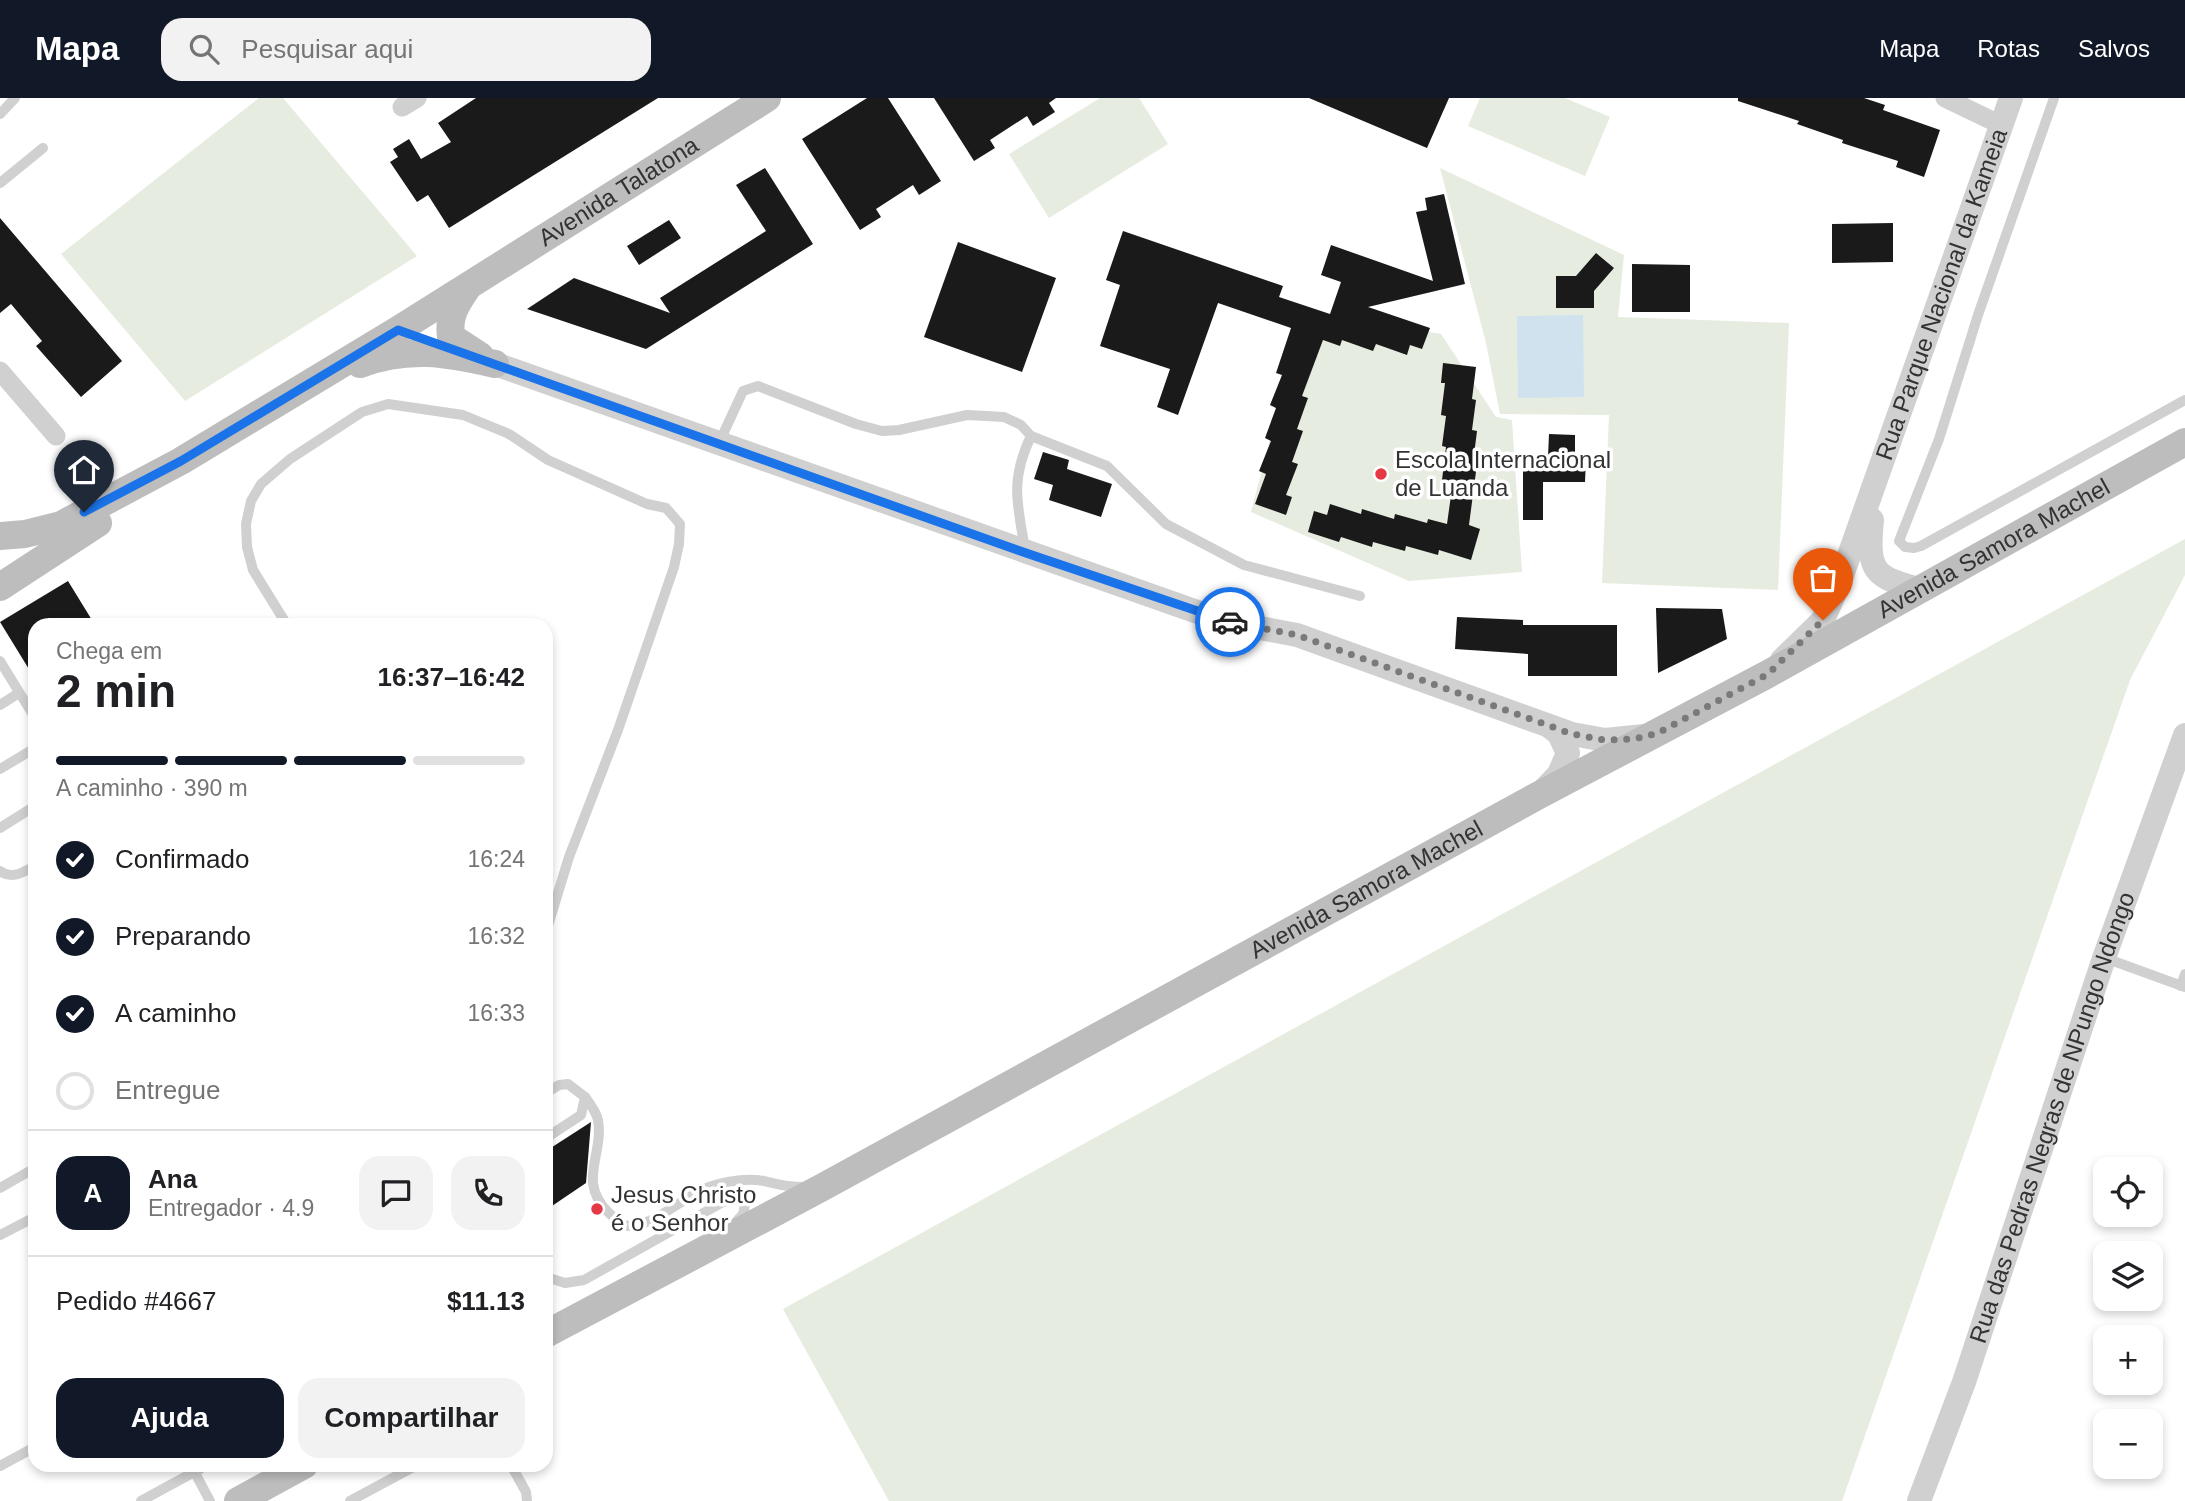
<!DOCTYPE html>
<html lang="pt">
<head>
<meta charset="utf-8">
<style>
  :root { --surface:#fff; --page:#f2f2f2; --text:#202124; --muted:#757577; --line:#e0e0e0; --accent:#111827 }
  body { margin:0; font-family:Helvetica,sans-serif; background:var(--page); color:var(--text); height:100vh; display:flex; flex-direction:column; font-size:26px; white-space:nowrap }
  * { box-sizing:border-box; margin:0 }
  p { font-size:23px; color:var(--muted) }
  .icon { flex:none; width:38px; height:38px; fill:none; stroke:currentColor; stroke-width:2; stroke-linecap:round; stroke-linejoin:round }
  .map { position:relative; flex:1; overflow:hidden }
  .panel { position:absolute; left:28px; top:520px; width:525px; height:854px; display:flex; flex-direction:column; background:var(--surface); border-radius:21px; box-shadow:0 4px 10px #0003 }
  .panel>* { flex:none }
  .controls { position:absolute; left:2093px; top:1059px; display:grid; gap:14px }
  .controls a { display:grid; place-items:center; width:70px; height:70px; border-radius:14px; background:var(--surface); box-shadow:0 4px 10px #0003; font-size:35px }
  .pin { position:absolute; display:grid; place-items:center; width:60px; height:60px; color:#fff; margin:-72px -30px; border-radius:50% 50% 50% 0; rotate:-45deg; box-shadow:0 0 7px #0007 }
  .pin .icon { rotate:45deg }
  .courier { position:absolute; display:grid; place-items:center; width:70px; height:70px; margin:-35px; border:5px solid #1a73e8; border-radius:50%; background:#fff; color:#222; box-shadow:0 2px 9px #0007 }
  .head em { font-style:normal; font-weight:800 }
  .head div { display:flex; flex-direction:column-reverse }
  .head { display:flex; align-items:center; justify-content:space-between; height:119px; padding:0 28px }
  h1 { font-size:46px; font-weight:800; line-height:52px }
  .bar { display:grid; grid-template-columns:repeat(4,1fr); gap:10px 7px; align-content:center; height:84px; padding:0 28px }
  .bar i { height:9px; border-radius:5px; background:var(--line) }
  .bar .active { background:var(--accent) }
  .bar p { grid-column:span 4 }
  .line { display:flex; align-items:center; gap:18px; padding:0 28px; border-top:2px solid var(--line) }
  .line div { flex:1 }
  .round { display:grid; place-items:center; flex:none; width:74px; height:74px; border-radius:21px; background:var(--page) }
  ol { padding:0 28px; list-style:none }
  li { display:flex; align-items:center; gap:21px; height:77px }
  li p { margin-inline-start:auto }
  li .icon { padding:7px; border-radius:50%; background:var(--accent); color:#fff; stroke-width:4 }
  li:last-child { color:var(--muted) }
  li i { width:38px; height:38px; border:4px solid var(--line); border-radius:50% }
  .button { display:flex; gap:14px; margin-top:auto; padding:14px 28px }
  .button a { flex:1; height:80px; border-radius:21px; background:var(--accent); color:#fff; font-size:28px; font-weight:800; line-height:80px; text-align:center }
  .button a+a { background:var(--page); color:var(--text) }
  header { display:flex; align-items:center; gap:42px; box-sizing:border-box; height:98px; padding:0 35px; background:var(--accent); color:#fff }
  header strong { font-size:33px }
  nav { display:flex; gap:38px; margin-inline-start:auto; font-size:24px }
  .search { width:490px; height:63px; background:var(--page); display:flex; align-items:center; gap:18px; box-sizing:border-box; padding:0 24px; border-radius:21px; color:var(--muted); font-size:26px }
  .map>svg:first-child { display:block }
</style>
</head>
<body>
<header>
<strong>Mapa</strong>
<div class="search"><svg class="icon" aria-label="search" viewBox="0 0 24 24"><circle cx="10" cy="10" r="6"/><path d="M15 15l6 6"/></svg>Pesquisar aqui</div>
<nav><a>Mapa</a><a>Rotas</a><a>Salvos</a></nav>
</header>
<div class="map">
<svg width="2185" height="1403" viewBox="0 0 2185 1403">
  <rect width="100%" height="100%" fill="#fff"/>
  <!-- green -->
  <g fill="#e6ecdf">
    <polygon points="259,0 283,0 417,158 185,303 61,156"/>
    <polygon points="1100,0 1139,0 1168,46 1049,120 1009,56"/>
    <polygon points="1480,0 1565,0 1610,19 1585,78 1468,28"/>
    <polygon points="1440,70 1624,157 1618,219 1789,225 1778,492 1602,485 1609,317 1500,316 1486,245"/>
    <polygon points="1303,214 1441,236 1496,319 1512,322 1522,474 1409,483 1251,414"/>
    <polygon points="2185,441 2185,477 2130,582 1842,1403 889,1403 783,1211"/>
  </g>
  <!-- water -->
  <polygon fill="#cfe2ee" points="1583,217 1584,299 1518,300 1517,218"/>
  <!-- building -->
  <g fill="#1a1a1a">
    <polygon points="476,0 658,0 449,130 428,97 417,104 390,64 398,59 393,51 409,41 421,61 451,44 438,25"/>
    <polygon points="867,0 888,0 941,83 919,97 913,87 876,111 881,119 860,132 802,41"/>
    <polygon points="934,0 1056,0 1049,5 1055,14 1033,28 1027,18 990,42 995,50 974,63"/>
    <polygon points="1309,0 1449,0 1427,50"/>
    <polygon points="1738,0 1864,0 1885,7 1883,12 1940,32 1924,79 1896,69 1898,63 1842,45 1843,42 1797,26 1799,23 1738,3"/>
    <polygon points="765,70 813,146 646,251 527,211 574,180 670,215 660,200 766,133 736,87"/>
    <polygon points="1444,96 1465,186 1368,209 1430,230 1422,251 1410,247 1407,257 1376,246 1373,253 1342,242 1340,248 1323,242 1302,298 1308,300 1297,331 1303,333 1292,364 1298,366 1286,397 1292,399 1286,417 1255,406 1266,376 1259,373 1271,343 1265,340 1276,310 1270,307 1282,277 1276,275 1291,230 1218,205 1178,317 1157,309 1170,271 1100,248 1120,187 1106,182 1123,133 1283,188 1279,199 1330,216 1341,184 1321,177 1331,147 1433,183 1416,114 1427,112 1425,100"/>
    <polygon points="0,120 122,263 81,299 36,248 42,243 11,206 0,215"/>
    <polygon points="669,122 681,140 639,167 627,148"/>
    <polygon points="1893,125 1893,164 1832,165 1832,126"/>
    <polygon points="958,144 1056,180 1022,274 924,239"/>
    <polygon points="1596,155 1614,170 1594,193 1594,210 1556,210 1556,178 1576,178"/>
    <polygon points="1632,166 1690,167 1690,214 1632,214"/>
    <polygon points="1443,265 1476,269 1472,301 1476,302 1472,332 1477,333 1473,365 1477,366 1469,427 1480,431 1471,462 1439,452 1438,457 1406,448 1405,453 1373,444 1372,449 1341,439 1339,444 1308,434 1314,413 1327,417 1330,406 1361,416 1362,411 1394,421 1395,416 1427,425 1428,421 1447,426 1453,383 1442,382 1446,349 1442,348 1446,318 1441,317 1445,285 1441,285"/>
    <polygon points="1549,336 1575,337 1575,361 1586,361 1585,384 1543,384 1543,422 1523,422 1523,359 1548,359"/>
    <polygon points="1043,354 1069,362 1067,371 1112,386 1101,419 1049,402 1053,387 1034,381"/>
    <polygon points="68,483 95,527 35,527 35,581 0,524"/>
    <polygon points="1656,510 1722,511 1727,541 1658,575"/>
    <polygon points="1457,519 1523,522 1523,527 1617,527 1617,578 1528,578 1528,556 1455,551"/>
    <polygon points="591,1024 586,1085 546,1112 546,1053"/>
  </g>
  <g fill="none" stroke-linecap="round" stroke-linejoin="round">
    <!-- service -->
    <g stroke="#d0d0d0" stroke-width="10">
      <polyline points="2054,0 1978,217 1939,341 1899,443 1905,449 1914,450 1921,448 2185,302"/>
      <polyline points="0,16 15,0"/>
      <polyline points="0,85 43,50"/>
      <polyline points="719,345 743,293 758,288 856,326 882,333 899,332 967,317 1004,319 1021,327 1031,338 1107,368 1166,426 1244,467 1360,498"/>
      <path d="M 1025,451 C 1017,405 1010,382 1031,338"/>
      <polyline points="287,527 253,472 247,449 246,426 251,403 261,386 290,361 362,314 388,306 463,317 509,336 548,362 647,406 666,410 680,426 679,446 674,469 618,632 569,759 546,834"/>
      <polyline points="0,563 35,620"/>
      <polyline points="0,607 19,595"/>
      <polyline points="0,671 35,650"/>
      <polyline points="0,730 35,708"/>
      <path d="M 0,773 C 12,782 23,774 35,768"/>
      <polyline points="2105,860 2185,889"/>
      <polyline points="2181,888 2185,876"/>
      <polyline points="546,995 559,987 568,986 585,999 581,1017 546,1040"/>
      <path d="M 585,999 C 590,1006 596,1013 598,1022 C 604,1057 577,1083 608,1114 C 613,1119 618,1124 625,1127 C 643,1134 679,1104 696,1095 C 714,1085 744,1079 764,1083 C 781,1087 789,1089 806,1089"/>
      <polyline points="0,1090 35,1070"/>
      <polyline points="0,1137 35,1119"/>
      <polyline points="546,1179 565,1185 584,1182 723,1104 738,1101 745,1107 743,1116 735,1125"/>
      <polyline points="511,1367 526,1394 527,1403"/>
      <polyline points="0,1368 35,1349"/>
      <polyline points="194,1373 210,1403"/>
      <polyline points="141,1403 207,1367"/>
      <polyline points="350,1403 417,1367"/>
    </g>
    <!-- minor -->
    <g stroke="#d0d0d0" stroke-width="19">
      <polyline points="1945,0 2001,27"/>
      <polyline points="402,9 417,0"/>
      <polyline points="0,273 56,338"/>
    </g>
    <!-- tertiary -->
    <g stroke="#d0d0d0" stroke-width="24">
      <polyline points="495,266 1223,523 1297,537 1572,636 1605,642 1644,638"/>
      <path d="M 1872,422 C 1867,474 1873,479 1922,492"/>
      <path id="s1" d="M 1782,562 L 1823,522 L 1840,483 L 2011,0"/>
      <polyline points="1542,694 1559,676 1568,655 1559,636 1549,628"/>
      <path id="s2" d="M 1919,1403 L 1964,1284 L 2104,860 L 2185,637"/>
    </g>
    <!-- secondary -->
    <g stroke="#bdbdbd" stroke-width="28">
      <path d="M 467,190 C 456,206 448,218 451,239 L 480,258"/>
      <path d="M 360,266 C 409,248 446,255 495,266"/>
      <path id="s3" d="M 0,438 L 25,436 L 61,427 L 181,363 L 398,232 L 767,0"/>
      <polyline points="0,489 98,425"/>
      <path id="s4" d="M 546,1236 L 821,1090 L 1541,696 L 1768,576 L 2185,344"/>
      <polyline points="238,1403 304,1367"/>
    </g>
  </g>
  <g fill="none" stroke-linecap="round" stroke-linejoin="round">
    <!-- done -->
    <polyline stroke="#7a7a7a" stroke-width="7" stroke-dasharray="0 12.6" points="1230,524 1297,537 1572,636 1605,642 1634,641 1658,635 1768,576 1823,522"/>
    <!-- route -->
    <polyline stroke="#1a73e8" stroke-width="9" points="84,414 181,363 398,232 1026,455 1230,524"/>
  </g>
  <!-- markers -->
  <g fill="#e63946" stroke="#fff" stroke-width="2.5">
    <circle cx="1381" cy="376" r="7"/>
    <circle cx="597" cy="1111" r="7"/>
  </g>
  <g text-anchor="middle" stroke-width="7" stroke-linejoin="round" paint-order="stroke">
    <!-- street labels -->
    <g font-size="24" fill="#333" stroke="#fff">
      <text dy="8" stroke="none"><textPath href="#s3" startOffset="712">Avenida Talatona</textPath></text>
      <text dy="8" stroke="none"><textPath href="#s1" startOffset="404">Rua Parque Nacional da Kameia</textPath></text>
      <text dy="8" stroke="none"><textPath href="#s4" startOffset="1647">Avenida Samora Machel</textPath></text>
      <text dy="8" stroke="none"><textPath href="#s4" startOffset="933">Avenida Samora Machel</textPath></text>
      <text dy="8" stroke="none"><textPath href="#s2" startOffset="406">Rua das Pedras Negras de NPungo Ndongo</textPath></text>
    </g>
    <!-- poi labels -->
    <g font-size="24" fill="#333" stroke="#fff" text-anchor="start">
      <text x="1395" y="370">Escola Internacional<tspan x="1395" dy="28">de Luanda</tspan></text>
      <text x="611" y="1105">Jesus Christo<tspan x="611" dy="28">é o Senhor</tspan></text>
    </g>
  </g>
</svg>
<div class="controls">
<a><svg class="icon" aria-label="locate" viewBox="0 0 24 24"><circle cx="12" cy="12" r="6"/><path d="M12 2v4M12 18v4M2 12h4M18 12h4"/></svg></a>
<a><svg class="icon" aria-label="layers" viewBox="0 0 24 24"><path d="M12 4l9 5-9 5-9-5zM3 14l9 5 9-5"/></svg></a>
<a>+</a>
<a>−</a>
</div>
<div class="pin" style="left:1823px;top:522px;background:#ea580c"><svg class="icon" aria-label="bag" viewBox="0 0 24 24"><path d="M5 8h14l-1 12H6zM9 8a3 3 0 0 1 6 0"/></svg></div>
<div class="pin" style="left:84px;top:414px;background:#1f2937"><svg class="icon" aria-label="home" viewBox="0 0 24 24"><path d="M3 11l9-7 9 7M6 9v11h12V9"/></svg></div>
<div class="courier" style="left:1230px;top:524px"><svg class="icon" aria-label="car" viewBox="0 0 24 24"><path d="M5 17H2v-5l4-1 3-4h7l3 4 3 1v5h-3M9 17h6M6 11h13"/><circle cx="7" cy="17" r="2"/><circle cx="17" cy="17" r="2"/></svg></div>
<section class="panel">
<div class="head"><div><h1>2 min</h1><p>Chega em</p></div><em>16:37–16:42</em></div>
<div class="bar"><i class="active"></i><i class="active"></i><i class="active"></i><i></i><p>A caminho · 390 m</p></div>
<ol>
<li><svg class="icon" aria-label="check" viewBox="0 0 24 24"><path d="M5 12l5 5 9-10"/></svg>Confirmado<p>16:24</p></li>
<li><svg class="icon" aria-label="check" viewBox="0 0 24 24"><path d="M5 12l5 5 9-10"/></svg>Preparando<p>16:32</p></li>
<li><svg class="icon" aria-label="check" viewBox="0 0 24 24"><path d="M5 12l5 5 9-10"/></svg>A caminho<p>16:33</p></li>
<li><i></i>Entregue</li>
</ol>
<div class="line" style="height:126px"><b class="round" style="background:var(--accent);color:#fff">A</b><div><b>Ana</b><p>Entregador · 4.9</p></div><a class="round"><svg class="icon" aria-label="chat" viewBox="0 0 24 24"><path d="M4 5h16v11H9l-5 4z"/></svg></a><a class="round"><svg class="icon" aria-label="phone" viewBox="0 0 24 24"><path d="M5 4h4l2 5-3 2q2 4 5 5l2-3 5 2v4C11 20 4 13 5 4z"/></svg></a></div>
<div class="line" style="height:91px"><div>Pedido #4667</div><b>$11.13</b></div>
<div class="button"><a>Ajuda</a><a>Compartilhar</a></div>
</section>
</div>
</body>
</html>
